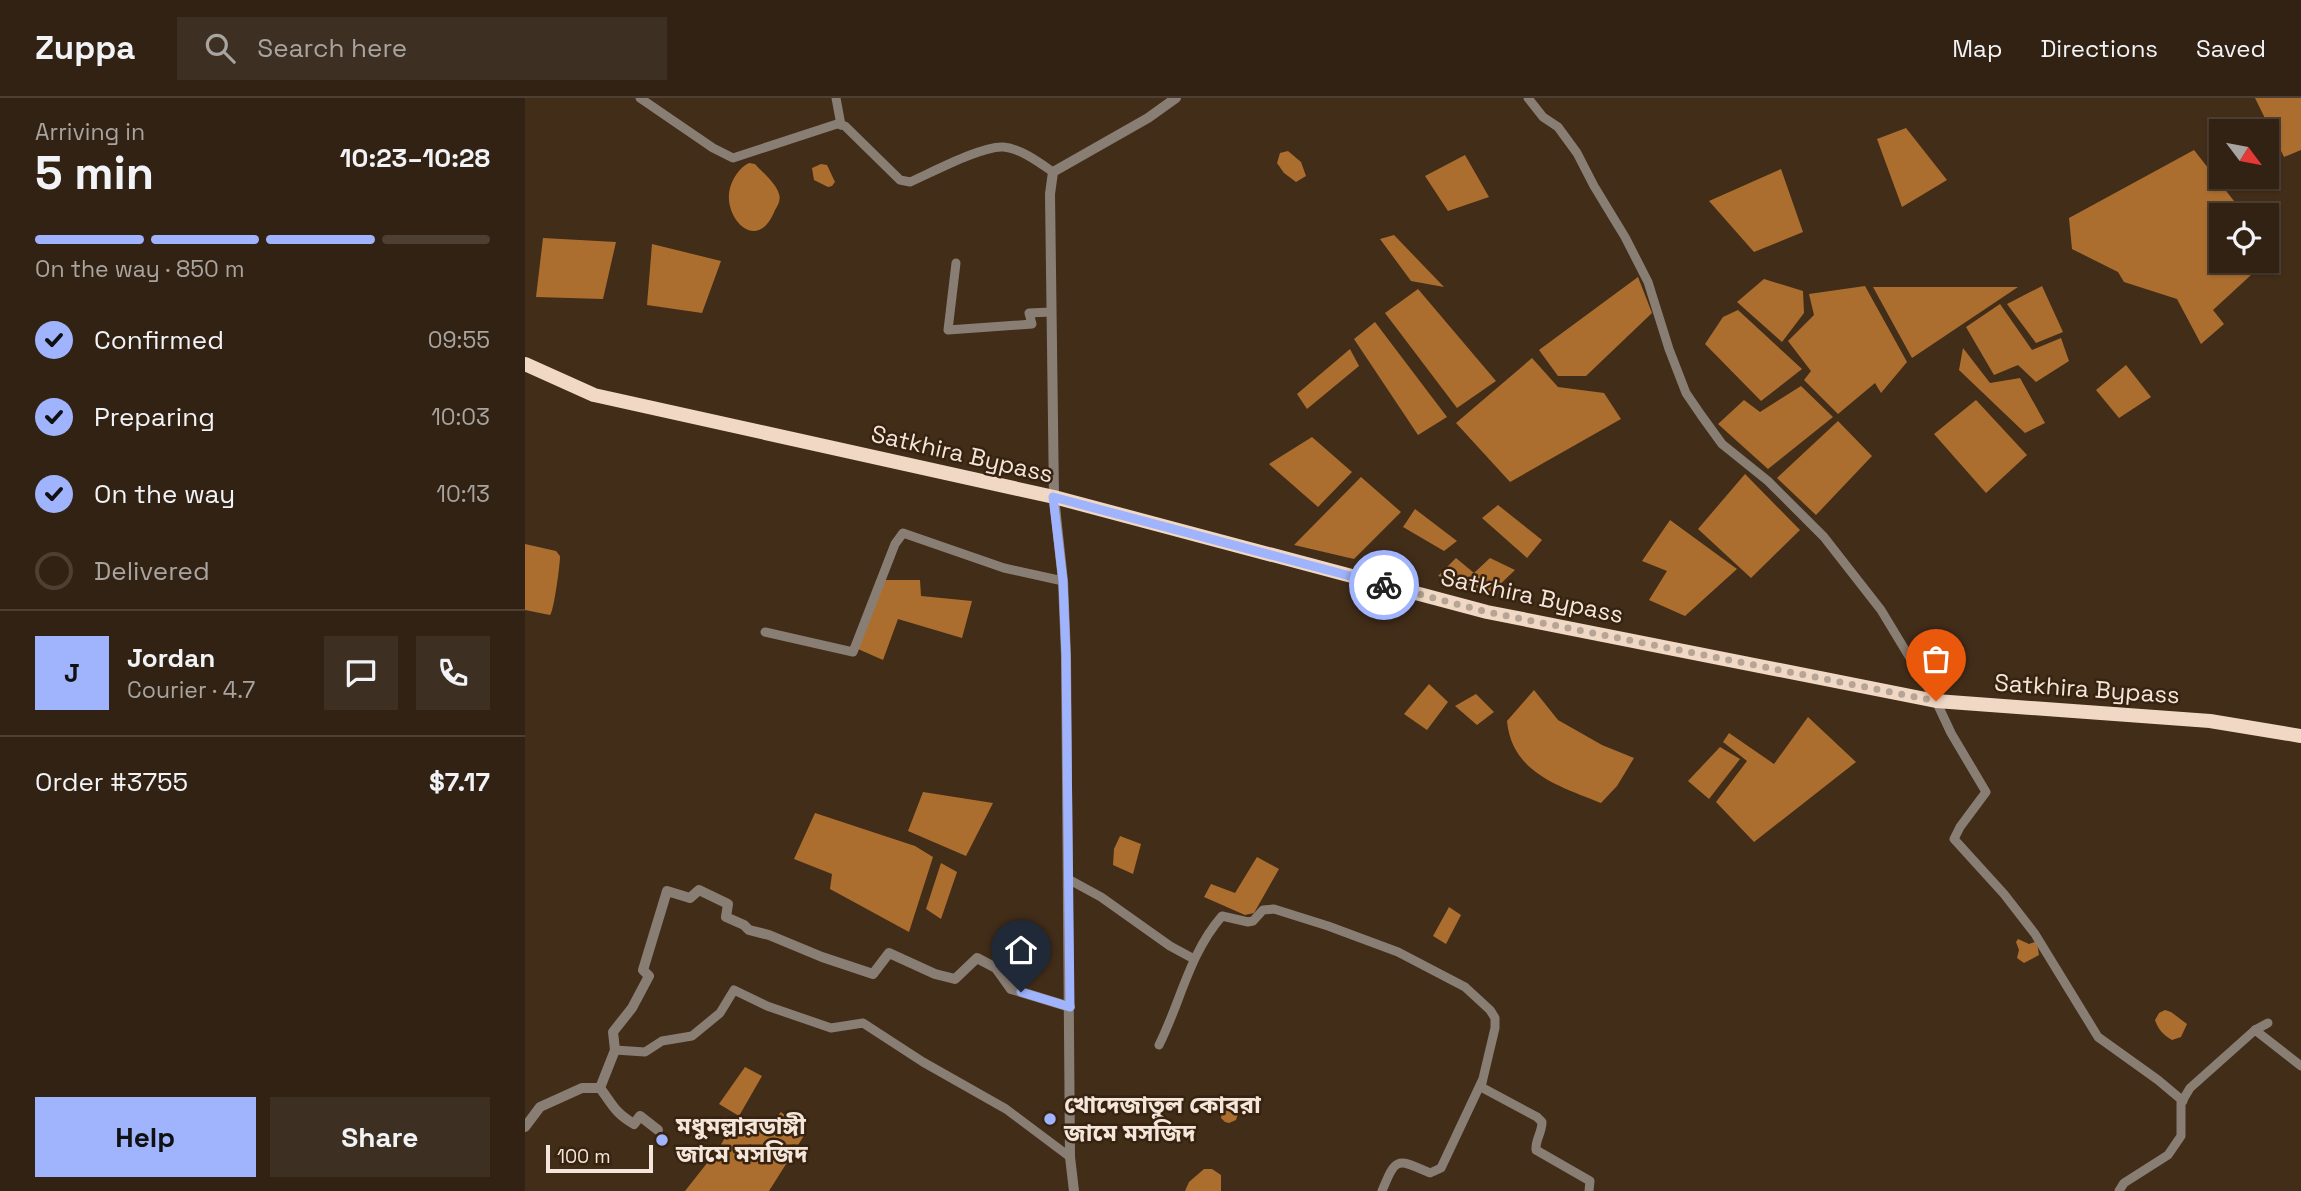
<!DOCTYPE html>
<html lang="en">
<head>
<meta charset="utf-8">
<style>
  :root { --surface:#322213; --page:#3d2f21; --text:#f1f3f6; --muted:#a8a4a0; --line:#4d3f33; --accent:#a0b3fd }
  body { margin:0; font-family:"Space Grotesk","Noto Sans Bengali",sans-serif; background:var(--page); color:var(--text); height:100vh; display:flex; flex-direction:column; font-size:26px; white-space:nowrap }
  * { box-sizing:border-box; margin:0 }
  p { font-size:23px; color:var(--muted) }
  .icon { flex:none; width:38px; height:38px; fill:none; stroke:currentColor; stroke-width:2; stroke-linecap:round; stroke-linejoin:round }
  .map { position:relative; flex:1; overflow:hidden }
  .drawer { display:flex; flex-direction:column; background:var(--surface); width:525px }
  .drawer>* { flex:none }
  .needle { width:46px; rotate:122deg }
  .fabs { position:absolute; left:1684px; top:21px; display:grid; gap:14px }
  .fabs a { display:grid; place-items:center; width:70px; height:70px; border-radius:0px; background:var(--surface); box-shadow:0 2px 5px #0004,0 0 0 2px var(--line); font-size:35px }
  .scale { position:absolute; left:21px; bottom:18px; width:107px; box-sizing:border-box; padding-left:7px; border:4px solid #f4e6da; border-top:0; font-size:19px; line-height:24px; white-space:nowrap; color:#f4e6da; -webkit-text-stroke:5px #37230f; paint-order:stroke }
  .pin { position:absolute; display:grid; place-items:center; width:60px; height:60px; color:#fff; margin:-72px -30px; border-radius:50% 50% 50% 0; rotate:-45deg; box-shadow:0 0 7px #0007 }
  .pin .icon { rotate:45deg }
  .courier { position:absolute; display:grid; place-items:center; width:70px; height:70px; margin:-35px; border:5px solid #a0b3fd; border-radius:50%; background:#fff; color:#222; box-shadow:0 2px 9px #0007 }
  .summary em { font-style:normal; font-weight:600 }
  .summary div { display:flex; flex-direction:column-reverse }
  .summary { display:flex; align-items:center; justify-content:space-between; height:119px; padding:0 35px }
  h1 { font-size:46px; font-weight:600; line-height:52px }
  .bar { display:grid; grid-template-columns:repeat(4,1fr); gap:10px 7px; align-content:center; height:84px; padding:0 35px }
  .bar i { height:9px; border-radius:5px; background:var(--line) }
  .bar .on { background:var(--accent) }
  .bar p { grid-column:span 4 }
  .line { display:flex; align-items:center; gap:18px; padding:0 35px; border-top:2px solid var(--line) }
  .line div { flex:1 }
  .round { display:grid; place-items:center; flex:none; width:74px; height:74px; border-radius:0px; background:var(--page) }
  ol { padding:0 35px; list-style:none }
  li { display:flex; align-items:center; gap:21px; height:77px }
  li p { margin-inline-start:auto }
  li .icon { padding:7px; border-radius:50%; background:var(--accent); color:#111; stroke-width:4 }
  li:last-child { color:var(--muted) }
  li i { width:38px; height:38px; border:4px solid var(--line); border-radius:50% }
  .button { display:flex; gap:14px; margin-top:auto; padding:14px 35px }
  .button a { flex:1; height:80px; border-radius:0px; background:var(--accent); color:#111; font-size:28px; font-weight:600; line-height:80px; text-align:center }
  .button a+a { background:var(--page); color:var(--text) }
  header { display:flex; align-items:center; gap:42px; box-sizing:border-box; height:98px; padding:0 35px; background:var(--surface); border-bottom:2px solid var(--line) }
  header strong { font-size:33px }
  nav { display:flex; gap:38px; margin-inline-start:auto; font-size:24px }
  .search { width:490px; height:63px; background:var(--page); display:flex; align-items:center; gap:18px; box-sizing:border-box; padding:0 24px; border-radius:0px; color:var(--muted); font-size:26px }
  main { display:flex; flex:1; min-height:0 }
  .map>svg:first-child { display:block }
</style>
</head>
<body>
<header>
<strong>Zuppa</strong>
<div class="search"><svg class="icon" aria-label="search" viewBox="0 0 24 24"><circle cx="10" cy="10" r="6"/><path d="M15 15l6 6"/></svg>Search here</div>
<nav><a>Map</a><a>Directions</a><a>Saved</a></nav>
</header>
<main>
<section class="drawer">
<div class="summary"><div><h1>5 min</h1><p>Arriving in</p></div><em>10:23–10:28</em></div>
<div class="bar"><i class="on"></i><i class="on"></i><i class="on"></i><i></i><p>On the way · 850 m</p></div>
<ol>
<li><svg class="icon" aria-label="check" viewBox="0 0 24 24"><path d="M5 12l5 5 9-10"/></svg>Confirmed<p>09:55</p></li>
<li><svg class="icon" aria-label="check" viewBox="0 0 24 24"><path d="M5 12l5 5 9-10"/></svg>Preparing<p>10:03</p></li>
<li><svg class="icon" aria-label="check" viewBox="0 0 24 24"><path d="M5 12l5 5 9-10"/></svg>On the way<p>10:13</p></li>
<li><i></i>Delivered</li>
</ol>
<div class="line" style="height:126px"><b class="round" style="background:var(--accent);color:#111">J</b><div><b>Jordan</b><p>Courier · 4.7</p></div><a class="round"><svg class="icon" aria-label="chat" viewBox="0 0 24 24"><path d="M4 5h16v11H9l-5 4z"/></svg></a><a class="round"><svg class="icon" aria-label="phone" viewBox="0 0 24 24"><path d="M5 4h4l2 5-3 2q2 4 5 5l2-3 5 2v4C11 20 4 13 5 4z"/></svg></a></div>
<div class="line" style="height:91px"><div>Order #3755</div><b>$7.17</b></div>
<div class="button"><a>Help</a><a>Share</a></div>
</section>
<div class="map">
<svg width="1776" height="1093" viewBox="0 0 1776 1093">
  <rect width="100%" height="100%" fill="#422d19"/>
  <!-- water -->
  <g fill="#ac6e2f">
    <polygon points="1730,0 1776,0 1776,52 1759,59"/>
    <polygon points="1381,30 1422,82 1377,109 1352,41"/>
    <polygon points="1669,52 1720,117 1696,117 1696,163 1716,163 1726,177 1688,212 1699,226 1676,246 1652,201 1599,184 1593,174 1547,151 1544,120"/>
    <polygon points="763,53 776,64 781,78 771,84 759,75 752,65 755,55"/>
    <polygon points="940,57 964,99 923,113 900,78"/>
    <path d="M 224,65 L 230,66 C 237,74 251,85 254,96 C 256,102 253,107 250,112 C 232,158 197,118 205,90 C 208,80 214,70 224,65 Z"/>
    <polygon points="296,66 302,67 310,84 307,88 303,89 289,82 287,70"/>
    <polygon points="1256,71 1278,134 1229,154 1184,103"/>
    <polygon points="869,137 919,189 886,183 855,141"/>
    <polygon points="18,140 91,144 78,201 11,199"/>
    <polygon points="127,146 196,163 177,215 122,207"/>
    <polygon points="1113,179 1127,215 1061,278 1033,278 1014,252"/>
    <polygon points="1239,181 1278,193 1279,215 1257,244 1212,204"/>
    <polygon points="1340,188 1382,264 1356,295 1350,285 1313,316 1279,282 1286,273 1263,243 1289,217 1284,196"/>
    <polygon points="1517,188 1538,234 1511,245 1482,206"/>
    <polygon points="1348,189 1493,189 1387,260"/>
    <polygon points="893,191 971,283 932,310 860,215"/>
    <polygon points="1475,206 1507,252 1536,240 1544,263 1511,284 1493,267 1469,277 1441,229"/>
    <polygon points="1213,212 1277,271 1236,303 1180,246 1198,219"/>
    <polygon points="850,224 922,319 893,337 829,241"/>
    <polygon points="1438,250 1465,285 1495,280 1520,325 1500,335 1434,272"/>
    <polygon points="825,251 834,268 782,311 772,296"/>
    <polygon points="1007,260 1033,289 1079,295 1096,321 985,384 931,325"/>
    <polygon points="1601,267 1626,299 1594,320 1571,292"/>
    <polygon points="1276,288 1308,319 1243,371 1193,326 1219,302 1235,314"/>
    <polygon points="1451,302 1502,357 1461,395 1409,336"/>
    <polygon points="1313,323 1347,358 1291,417 1252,380"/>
    <polygon points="787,339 827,374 793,409 744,366"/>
    <polygon points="1220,376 1275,432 1226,480 1173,431"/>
    <polygon points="836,379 876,414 829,461 769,447"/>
    <polygon points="973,407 1017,442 1002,460 957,420"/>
    <polygon points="890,411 932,443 919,453 878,429"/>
    <polygon points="1145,422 1212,471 1160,518 1124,502 1142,473 1117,463"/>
    <path d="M 0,446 L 31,453 L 35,458 C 35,467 29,512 25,517 L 0,512 Z"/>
    <polygon points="931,460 949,475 965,460 990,472 967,494 913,478"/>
    <polygon points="359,482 395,482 396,498 447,503 437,540 373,521 358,562 333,551"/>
    <polygon points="904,586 923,604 902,632 879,616"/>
    <path d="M 1009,592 L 1033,622 L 1077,647 L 1109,660 L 1092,688 L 1076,705 C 1034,688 987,675 982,623 Z"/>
    <polygon points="951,596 969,614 952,627 930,608"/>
    <polygon points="1283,619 1331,664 1229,744 1191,704 1222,663 1198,644 1204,635 1249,666"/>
    <polygon points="1195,649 1215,661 1184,701 1163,683"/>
    <polygon points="398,694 468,705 441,758 383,733"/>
    <polygon points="290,715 390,748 408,759 384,834 305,791 307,776 269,761"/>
    <polygon points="595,738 616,746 608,776 588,767 589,751"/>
    <polygon points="732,759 754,771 729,815 720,817 679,799 686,786 710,795"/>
    <polygon points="416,765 432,774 416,821 401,811"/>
    <polygon points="924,809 936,817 921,846 908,838"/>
    <polygon points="1493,841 1504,846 1510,844 1512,845 1514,857 1499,865 1492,860 1494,852 1491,844"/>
    <path d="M 1640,912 L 1646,914 L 1662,926 L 1656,939 L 1647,942 C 1638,937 1633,931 1630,922 L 1634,915 Z"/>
    <polygon points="220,969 237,978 214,1018 194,1006"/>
    <polygon points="705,1000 716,1006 711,1022 704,1025 700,1024 696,1020 699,1005"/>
    <polygon points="256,1014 280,1036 244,1093 160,1093 194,1050 210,1022 238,1035"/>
    <polygon points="679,1071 687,1071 696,1077 696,1093 660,1093 664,1084"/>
  </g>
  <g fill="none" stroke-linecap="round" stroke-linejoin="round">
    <!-- minor -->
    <g stroke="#897e74" stroke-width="9">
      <path d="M 115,0 L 188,50 L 208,60 L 312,26 L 320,28 L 375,82 L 385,84 C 406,75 456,48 478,49 C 495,50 515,65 528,74"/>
      <polyline points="311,0 316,27"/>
      <polyline points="1003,0 1018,19 1033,29 1052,55 1069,88 1100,139 1123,184 1144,251 1161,295 1176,317 1197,346 1243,383 1299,439 1356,512 1411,603 1426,635 1461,694 1435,729 1429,741 1479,796 1510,836 1573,939 1633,982 1658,1003"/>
      <polyline points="431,165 423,232 507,226 504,215 526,214"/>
      <polyline points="240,534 328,554 370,446 378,435 479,470 538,483"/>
      <polyline points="543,781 576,799 645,848 669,861"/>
      <polyline points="1730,932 1743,925"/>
      <path d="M 634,947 C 656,903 664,856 697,818 L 723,824 L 728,823 L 738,812 L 749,811 L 803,828 L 873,854 L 940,889 L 965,912 L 970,920 L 970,930 L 956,989 L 1012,1019 L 1017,1024 C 1017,1035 1010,1042 1011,1052 L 1065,1083 L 1064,1093"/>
      <polyline points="90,952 120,954 137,943 167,938 195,915 209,892 242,908 306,930 338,925 398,964 481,1011 545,1059"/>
      <path d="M 857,1093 C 871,1059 871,1060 905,1075 L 916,1070 L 957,983"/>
      <polyline points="1594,1093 1599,1085 1643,1057 1656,1038 1656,1005 1665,990 1730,932 1776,968"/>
    </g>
    <!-- tertiary -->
    <g stroke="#897e74" stroke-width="10">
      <path d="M 75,990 C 88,1007 89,1014 109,1026 L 115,1018 L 133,1032"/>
      <polyline points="0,1029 15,1009 57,990 75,990 90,952 88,934 107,910 124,878 118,872 142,793 165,800 174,792 203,806 201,819 219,827 224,832 244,837 297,859 348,876 364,855 410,876 430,881 452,860 471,870 486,891 545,909"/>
      <polyline points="549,1093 545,1059 541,558 538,483 529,399 525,96 528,74 623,20 651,0"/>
    </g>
    <!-- trunk -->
    <polyline stroke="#f0d8c5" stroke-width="14" points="0,266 69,297 529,399 962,514 1411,603 1685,623 1776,638"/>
  </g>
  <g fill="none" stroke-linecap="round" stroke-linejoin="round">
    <!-- done -->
    <polyline stroke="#b6a596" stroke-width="7" stroke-dasharray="0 12.6" points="859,487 962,514 1411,603"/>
    <!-- route -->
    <polyline stroke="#a0b3fd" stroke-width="9" points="496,894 545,909 541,558 538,483 528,399 859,487"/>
  </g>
  <!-- markers -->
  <g fill="#a0b3fd" stroke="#37230f" stroke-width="2.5">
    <circle cx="525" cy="1021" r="7"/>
    <circle cx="137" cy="1042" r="7"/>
  </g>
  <g text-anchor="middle" stroke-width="5" stroke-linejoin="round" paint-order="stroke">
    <!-- street labels -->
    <g font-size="24" fill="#f4e6da" stroke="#37230f">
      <text transform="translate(437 356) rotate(13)" y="8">Satkhira Bypass</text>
      <text transform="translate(1007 498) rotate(12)" y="8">Satkhira Bypass</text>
      <text transform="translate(1562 591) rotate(4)" y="8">Satkhira Bypass</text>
    </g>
    <!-- poi labels -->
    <g font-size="24" font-weight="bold" fill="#f4e6da" stroke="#37230f" text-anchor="start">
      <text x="539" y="1015">খোদেজাতুল কোবরা<tspan x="539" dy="28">জামে মসজিদ</tspan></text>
      <text x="151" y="1036">মধুমল্লারডাঙ্গী<tspan x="151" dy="28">জামে মসজিদ</tspan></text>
    </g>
  </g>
</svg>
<div class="fabs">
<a><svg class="needle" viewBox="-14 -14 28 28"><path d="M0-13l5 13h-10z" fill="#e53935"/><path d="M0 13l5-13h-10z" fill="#a8a4a0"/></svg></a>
<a><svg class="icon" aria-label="locate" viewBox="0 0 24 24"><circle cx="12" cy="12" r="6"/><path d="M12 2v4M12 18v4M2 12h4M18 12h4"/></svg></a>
</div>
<div class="scale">100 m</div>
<div class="pin" style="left:1411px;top:603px;background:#ea580c"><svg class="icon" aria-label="bag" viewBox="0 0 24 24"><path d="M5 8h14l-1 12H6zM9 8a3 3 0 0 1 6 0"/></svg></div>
<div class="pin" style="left:496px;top:894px;background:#1f2937"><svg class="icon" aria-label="home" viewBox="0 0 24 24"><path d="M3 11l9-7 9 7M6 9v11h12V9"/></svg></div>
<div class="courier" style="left:859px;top:487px"><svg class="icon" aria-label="bike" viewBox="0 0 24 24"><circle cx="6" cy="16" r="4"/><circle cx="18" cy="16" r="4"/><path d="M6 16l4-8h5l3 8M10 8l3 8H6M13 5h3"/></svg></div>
</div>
</main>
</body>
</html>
